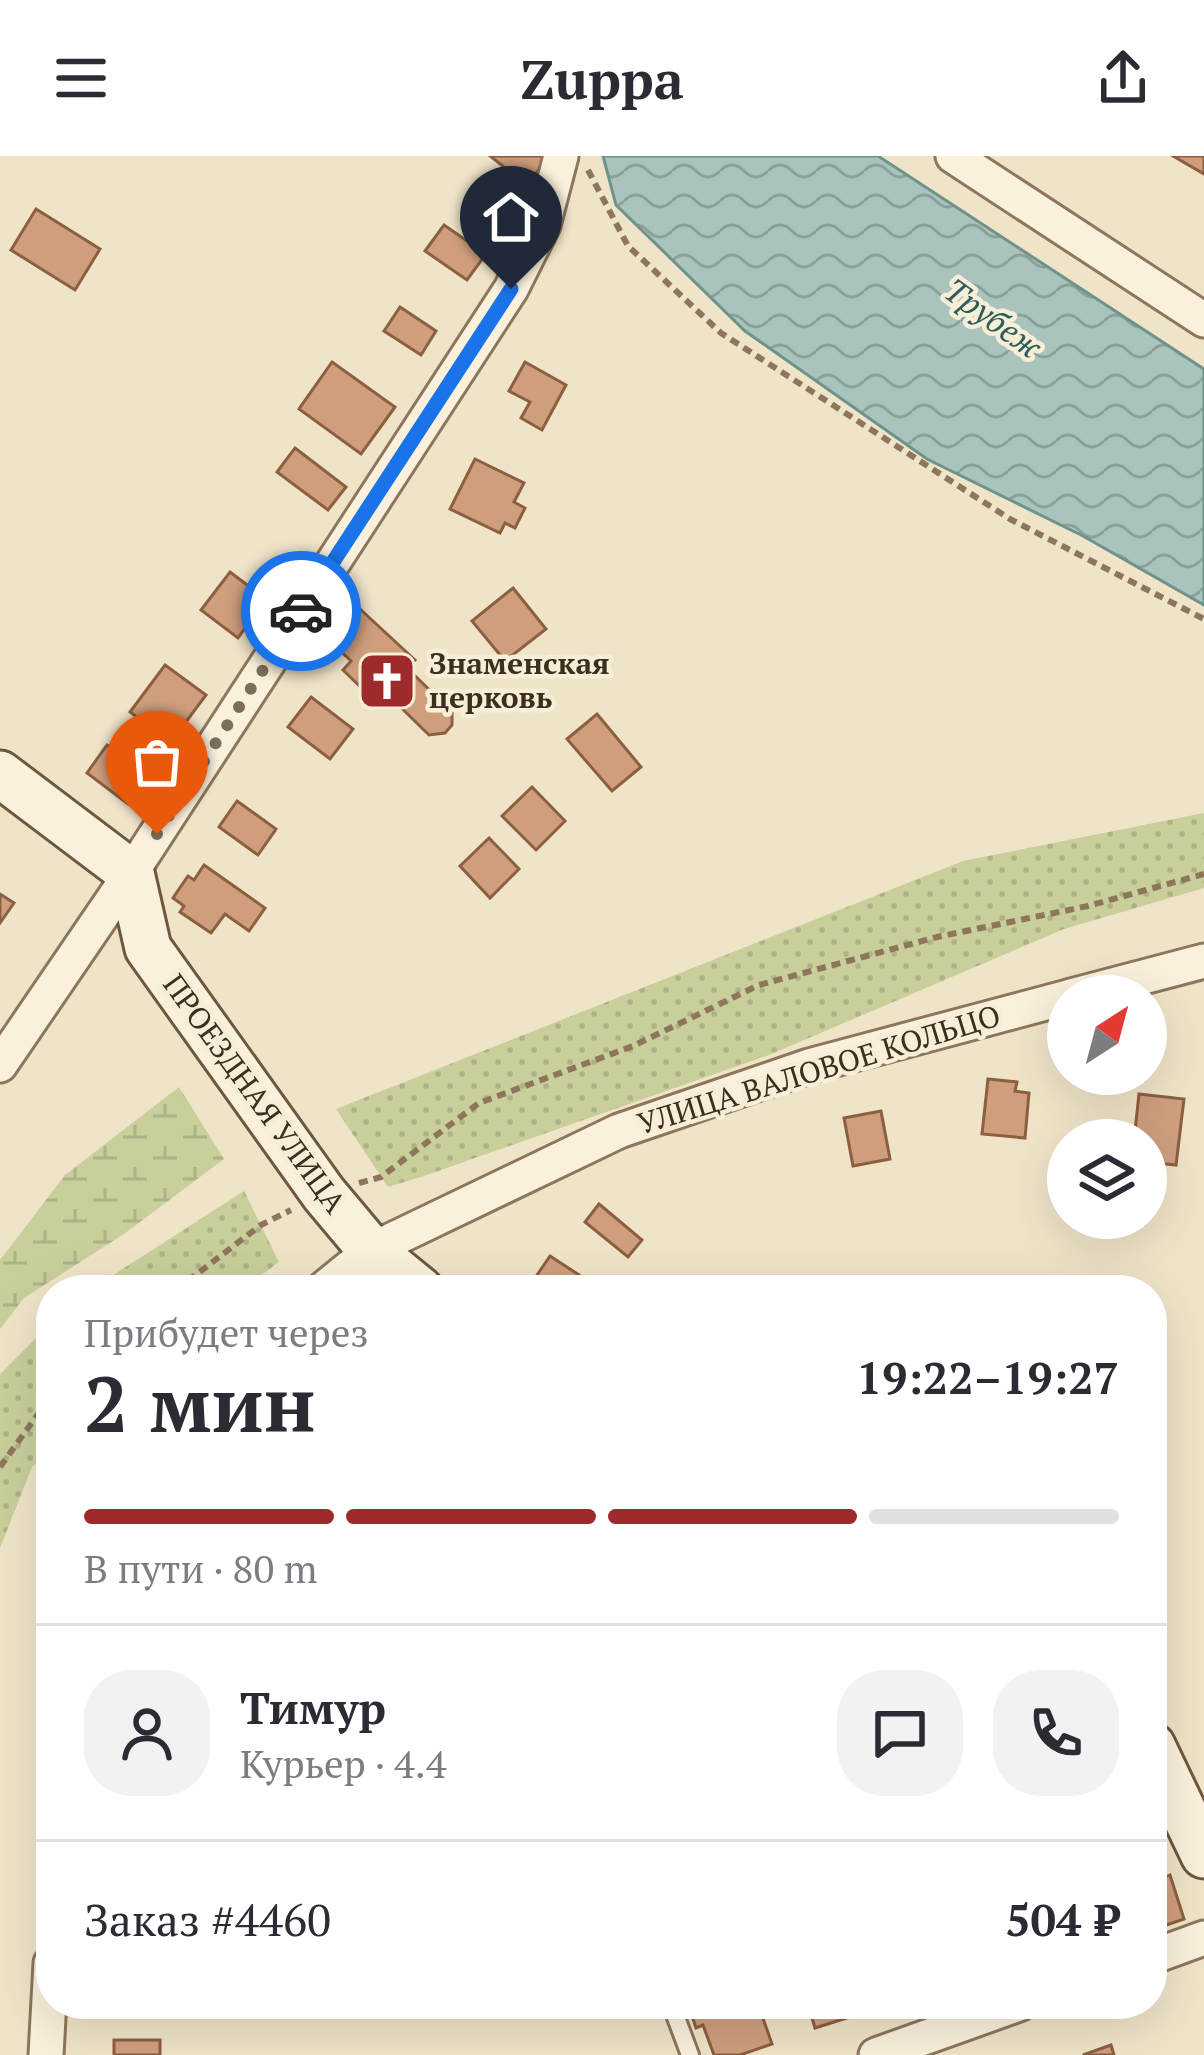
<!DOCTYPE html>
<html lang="ru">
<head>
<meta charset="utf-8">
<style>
  :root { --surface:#fff; --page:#f2f2f3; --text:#2b2b33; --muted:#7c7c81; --line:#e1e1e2; --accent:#9e2a2b }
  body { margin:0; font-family:"PT Serif",serif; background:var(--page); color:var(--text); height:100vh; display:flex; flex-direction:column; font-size:45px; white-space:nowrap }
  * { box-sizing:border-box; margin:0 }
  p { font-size:39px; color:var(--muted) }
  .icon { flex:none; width:66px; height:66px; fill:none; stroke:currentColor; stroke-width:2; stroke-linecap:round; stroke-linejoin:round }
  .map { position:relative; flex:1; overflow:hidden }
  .sheet { position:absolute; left:36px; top:1119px; width:1131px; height:744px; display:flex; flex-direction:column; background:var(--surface); border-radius:48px; box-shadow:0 12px 48px #0002 }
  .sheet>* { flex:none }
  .needle { width:78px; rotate:36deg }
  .tools { position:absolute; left:1047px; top:819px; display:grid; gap:24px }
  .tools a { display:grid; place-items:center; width:120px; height:120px; border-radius:50%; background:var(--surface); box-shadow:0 12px 48px #0002; font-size:60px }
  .pin { position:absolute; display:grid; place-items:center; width:102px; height:102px; color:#fff; margin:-123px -51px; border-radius:50% 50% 50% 0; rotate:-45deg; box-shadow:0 0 12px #0007 }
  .pin .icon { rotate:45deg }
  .courier { position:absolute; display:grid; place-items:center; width:120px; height:120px; margin:-60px; border:9px solid #1a73e8; border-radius:50%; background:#fff; color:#222; box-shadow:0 3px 15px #0007 }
  .headline em { font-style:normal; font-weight:700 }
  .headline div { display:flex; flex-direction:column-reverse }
  .headline { display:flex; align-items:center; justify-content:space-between; height:204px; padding:0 48px }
  h1 { font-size:78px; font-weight:700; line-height:90px }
  .bar { display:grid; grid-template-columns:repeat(4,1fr); gap:18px 12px; align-content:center; height:144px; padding:0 48px }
  .bar i { height:15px; border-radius:9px; background:var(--line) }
  .bar .on { background:var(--accent) }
  .bar p { grid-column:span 4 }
  .line { display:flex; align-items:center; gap:30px; padding:0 48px; border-top:3px solid var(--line) }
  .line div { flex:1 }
  .round { display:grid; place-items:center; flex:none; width:126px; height:126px; border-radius:48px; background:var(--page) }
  header { display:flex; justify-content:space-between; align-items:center; height:156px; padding:0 48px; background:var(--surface); font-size:54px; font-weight:700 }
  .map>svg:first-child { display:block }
</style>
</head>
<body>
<header><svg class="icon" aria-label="menu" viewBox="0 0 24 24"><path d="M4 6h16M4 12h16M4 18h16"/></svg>Zuppa<svg class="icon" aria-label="share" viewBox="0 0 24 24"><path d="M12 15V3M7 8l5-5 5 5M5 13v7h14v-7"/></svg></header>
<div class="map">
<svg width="1204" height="1899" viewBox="0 0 1204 1899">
  <defs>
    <pattern id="grass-dots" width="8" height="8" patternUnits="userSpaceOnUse" patternTransform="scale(3)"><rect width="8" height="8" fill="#c9cf9b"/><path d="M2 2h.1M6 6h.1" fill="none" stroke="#aeb285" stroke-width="1.8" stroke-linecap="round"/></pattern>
    <pattern id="wetland-marsh" width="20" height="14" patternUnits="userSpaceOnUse" patternTransform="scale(3)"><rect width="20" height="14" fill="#c9cf9b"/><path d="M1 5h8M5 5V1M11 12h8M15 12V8" fill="none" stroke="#aeb285"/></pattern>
    <pattern id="water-waves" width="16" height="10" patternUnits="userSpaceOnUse" patternTransform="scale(3)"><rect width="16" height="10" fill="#a9c4bc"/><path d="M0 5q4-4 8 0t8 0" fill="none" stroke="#8ba098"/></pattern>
  </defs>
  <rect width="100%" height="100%" fill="#f0e4c8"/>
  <!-- grass -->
  <g fill="url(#grass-dots)">
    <polygon points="1204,657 1204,732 1064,773 769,899 424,1020 388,1031 336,953 963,705"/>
    <polygon points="244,1035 279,1106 241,1134 90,1134"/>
    <polygon points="51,1167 51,1293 32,1311 0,1392 0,1218"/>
  </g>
  <!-- wetland -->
  <polygon fill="url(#wetland-marsh)" points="179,931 224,1003 124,1078 24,1142 0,1173 0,1104 65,1019"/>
  <!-- water -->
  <polygon fill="url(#water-waves)" stroke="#6f938a" stroke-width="3" points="603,0 878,0 1204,213 1204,449 1083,380 927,303 745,175 616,49"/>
  <!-- building -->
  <g fill="#cf9f7d" stroke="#8d5f41" stroke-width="3">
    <polygon points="490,0 545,0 548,2 527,29"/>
    <polygon points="1173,0 1204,0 1204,18"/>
    <polygon points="36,53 100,93 75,134 11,94"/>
    <polygon points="444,69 486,98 467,124 425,95"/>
    <polygon points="400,151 436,175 421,199 384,175"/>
    <polygon points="332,206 395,251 361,298 299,253"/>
    <polygon points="525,206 566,229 542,274 521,262 530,246 509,235"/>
    <polygon points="295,292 346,331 328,354 277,316"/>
    <polygon points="475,303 524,327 514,346 525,352 515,372 505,367 500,377 450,353"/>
    <polygon points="230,416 266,443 238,482 201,454"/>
    <polygon points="513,432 546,473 505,505 472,465"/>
    <polygon points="360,453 415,504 407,512 452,556 452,569 445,577 429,579 384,535 375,545 343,514 351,505 329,484"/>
    <polygon points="165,509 206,539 171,586 130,556"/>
    <polygon points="311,541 353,573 330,603 288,571"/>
    <polygon points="597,558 641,611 612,635 567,583"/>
    <polygon points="107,589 149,620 128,648 87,617"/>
    <polygon points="532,631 565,665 536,694 502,660"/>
    <polygon points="237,645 276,673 258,699 219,671"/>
    <polygon points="489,682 519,713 490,742 460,710"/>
    <polygon points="204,709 265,752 249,775 225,758 211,777 180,756 184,750 173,742 188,720 194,724"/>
    <polygon points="0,738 14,747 0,767"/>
    <polygon points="988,923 1017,926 1015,935 1029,937 1025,982 982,978"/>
    <polygon points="1139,938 1184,943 1176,1009 1146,1006 1146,984 1134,984"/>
    <polygon points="881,955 890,1003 853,1010 844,962"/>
    <polygon points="599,1048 642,1084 628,1101 585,1066"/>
    <polygon points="550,1100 602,1134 536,1134 543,1123 537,1119"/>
    <polygon points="1170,1719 1184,1763 1152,1774 1152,1727"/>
    <polygon points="688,1848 758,1848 772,1888 740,1899 714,1899 703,1869 696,1872"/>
    <polygon points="808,1848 891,1848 815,1872"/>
    <rect x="114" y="1884" width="46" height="15"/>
    <polygon points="1111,1889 1114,1899 1083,1899"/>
  </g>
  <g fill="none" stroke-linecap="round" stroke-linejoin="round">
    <!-- lane casing -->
    <g stroke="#8d765c" stroke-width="22">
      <polyline id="lane" points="671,1848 690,1899"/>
    </g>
    <!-- street casing -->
    <g stroke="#8d765c" stroke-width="39">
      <g id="street">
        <polyline points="953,0 1204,164"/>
        <polyline points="1071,840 1204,805"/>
        <polyline points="0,909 131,717 511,133 543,69 561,0"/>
        <polyline points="322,1134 371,1094 619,975 809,910 1068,841"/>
        <polyline points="1152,1801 1204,1782"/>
        <polyline points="46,1899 51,1807"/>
        <polyline points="876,1899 1019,1848"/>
      </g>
    </g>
    <!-- secondary casing -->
    <g stroke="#6f573f" stroke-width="51">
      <g id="secondary">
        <polyline points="0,618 131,717 148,792 324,1038 371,1094 420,1134"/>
        <polyline points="1152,1590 1204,1699"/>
      </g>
    </g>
    <!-- path -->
    <g stroke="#8d765c" stroke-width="6" stroke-dasharray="9 6" stroke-linecap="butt">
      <polyline points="588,14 628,90 721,177 1010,363 1204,463"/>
      <polyline points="359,1027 381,1021 479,947 633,890 759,829 937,781 1088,750 1204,718"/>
      <polyline points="176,1134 261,1069 291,1054"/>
      <polyline points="0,1311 51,1240"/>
    </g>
    <!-- lane -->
    <use href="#lane" stroke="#faf1dc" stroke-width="16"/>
    <!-- street -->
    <use href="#street" stroke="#faf1dc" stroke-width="33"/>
    <!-- secondary -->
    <use href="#secondary" stroke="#faf1dc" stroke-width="45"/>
  </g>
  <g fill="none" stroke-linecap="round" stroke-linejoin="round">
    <!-- done -->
    <polyline stroke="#7c6e5b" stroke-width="12" stroke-dasharray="0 21.6" points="157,678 301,455"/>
    <!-- route -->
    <polyline stroke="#1a73e8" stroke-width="15" points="301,455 511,133"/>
  </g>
  <!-- icons -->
  <defs>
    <g id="church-square" transform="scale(3)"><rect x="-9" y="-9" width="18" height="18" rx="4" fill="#9e2a2b" stroke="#f7eed8"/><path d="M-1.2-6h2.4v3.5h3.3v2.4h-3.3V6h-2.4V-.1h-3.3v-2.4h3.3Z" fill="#fff"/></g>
  </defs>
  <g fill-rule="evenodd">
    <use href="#church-square" x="387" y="525"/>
  </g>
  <g text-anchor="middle" stroke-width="9" stroke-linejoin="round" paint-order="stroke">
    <!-- poi labels -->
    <g font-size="30" font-weight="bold" fill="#3d2e20" stroke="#f7eed8" text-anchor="start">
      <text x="429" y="518">Знаменская<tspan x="429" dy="34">церковь</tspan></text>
    </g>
    <!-- street labels -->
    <g font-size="30" fill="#3d2e20" stroke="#f7eed8">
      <text transform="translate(819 914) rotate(-17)" y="10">УЛИЦА ВАЛОВОЕ КОЛЬЦО</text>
      <text transform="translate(254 938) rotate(54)" y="10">ПРОЕЗДНАЯ УЛИЦА</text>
    </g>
    <!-- water labels -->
    <g font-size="33" font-style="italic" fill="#2f5d5a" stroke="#f7eed8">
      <text transform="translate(993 162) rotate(36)" y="12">Трубеж</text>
    </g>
  </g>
</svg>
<div class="tools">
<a><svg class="needle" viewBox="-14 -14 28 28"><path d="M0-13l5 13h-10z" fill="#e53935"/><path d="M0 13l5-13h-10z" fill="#7c7c81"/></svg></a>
<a><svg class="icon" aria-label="layers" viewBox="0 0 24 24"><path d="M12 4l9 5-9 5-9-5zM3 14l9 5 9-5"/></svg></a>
</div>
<div class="pin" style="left:157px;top:678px;background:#ea580c"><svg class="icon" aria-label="bag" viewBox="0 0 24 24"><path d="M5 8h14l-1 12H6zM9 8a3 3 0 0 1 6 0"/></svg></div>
<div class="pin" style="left:511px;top:133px;background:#1f2937"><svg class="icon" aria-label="home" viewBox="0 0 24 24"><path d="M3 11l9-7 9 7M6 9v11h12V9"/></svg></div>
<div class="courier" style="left:301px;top:455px"><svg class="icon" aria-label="car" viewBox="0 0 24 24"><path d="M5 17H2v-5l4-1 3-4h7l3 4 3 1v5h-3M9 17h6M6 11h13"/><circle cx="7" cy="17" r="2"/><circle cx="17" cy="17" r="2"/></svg></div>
<section class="sheet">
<div class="headline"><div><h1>2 мин</h1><p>Прибудет через</p></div><em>19:22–19:27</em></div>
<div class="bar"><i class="on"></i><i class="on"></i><i class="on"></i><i></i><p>В пути · 80 m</p></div>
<div class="line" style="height:216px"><a class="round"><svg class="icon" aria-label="person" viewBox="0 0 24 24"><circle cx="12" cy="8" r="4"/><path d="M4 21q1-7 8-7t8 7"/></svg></a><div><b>Тимур</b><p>Курьер · 4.4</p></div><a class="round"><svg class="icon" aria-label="chat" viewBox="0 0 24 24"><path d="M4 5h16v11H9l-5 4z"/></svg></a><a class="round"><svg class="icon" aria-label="phone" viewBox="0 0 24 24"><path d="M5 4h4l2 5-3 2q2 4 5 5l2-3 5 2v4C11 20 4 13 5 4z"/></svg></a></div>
<div class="line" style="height:156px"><div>Заказ #4460</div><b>504 ₽</b></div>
</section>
</div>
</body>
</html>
